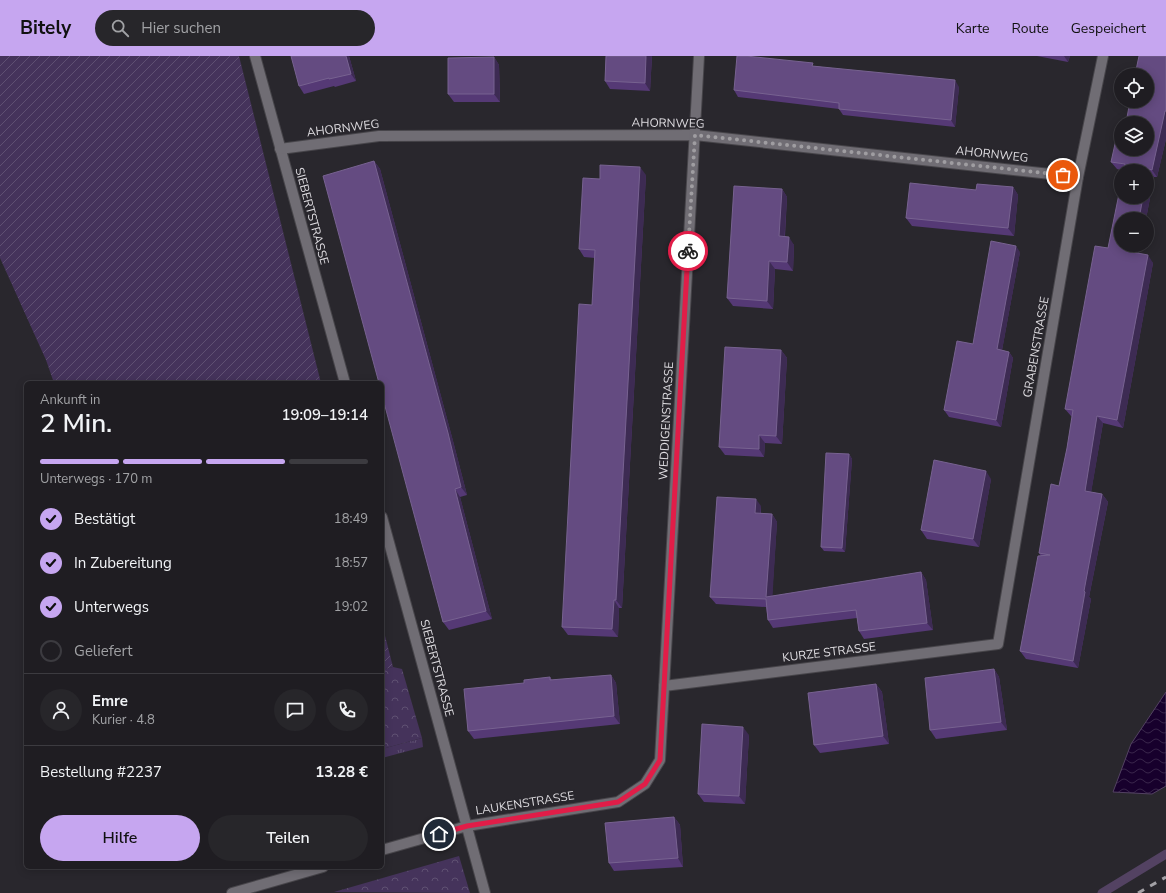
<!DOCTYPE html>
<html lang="de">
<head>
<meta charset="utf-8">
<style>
  :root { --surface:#1f1d22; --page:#27262a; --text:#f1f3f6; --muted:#a1a2a5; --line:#3c3b40; --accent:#c6a6f0 }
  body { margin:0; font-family:"Nunito Sans",sans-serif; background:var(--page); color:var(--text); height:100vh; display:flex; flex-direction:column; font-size:15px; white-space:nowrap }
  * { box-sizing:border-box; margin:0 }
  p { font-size:13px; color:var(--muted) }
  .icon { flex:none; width:22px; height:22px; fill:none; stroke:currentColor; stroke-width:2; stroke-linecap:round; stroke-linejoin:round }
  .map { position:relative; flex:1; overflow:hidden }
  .sheet { position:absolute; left:24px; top:325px; width:360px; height:488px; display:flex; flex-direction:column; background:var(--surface); border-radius:6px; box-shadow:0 2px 10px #0003,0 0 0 1px var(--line) }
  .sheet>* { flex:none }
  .controls { position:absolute; left:1114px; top:12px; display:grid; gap:8px }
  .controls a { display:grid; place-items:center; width:40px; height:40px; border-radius:50%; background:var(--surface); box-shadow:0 2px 10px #0003,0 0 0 1px var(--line); font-size:20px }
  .pin { position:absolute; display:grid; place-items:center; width:34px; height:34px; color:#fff; margin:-17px; border:2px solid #fff; border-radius:50%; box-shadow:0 1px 4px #0007 }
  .courier { position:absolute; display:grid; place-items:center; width:40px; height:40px; margin:-20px; border:3px solid #e11d48; border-radius:50%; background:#fff; color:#222; box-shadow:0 1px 5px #0007 }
  .overview em { font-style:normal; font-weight:600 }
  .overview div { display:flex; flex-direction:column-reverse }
  .overview { display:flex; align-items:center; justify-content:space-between; height:68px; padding:0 16px }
  h1 { font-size:26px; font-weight:600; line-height:30px }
  .bar { display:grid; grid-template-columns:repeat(4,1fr); gap:6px 4px; align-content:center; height:48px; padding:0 16px }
  .bar i { height:5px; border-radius:3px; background:var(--line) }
  .bar .active { background:var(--accent) }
  .bar p { grid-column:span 4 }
  .line { display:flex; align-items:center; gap:10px; padding:0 16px; border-top:1px solid var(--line) }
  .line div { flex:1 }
  .round { display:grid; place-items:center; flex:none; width:42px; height:42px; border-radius:21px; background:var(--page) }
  ol { padding:0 16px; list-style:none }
  li { display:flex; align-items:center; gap:12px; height:44px }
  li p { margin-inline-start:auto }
  li .icon { padding:4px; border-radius:50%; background:var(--accent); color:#111; stroke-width:4 }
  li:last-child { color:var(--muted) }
  li i { width:22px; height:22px; border:2px solid var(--line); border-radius:50% }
  .action { display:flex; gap:8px; margin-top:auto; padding:8px 16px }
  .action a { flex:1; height:46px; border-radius:24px; background:var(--accent); color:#111; font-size:16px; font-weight:600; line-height:46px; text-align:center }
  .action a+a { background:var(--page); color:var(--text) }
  header { display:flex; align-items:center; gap:24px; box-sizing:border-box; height:56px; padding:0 20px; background:var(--accent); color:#111 }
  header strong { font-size:19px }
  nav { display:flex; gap:22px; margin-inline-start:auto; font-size:14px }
  .search { width:280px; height:36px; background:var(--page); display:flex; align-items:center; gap:10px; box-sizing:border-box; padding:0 14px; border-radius:22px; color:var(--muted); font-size:15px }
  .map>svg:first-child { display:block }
</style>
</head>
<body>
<header>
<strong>Bitely</strong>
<div class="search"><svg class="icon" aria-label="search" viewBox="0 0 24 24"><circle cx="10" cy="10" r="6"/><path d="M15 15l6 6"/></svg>Hier suchen</div>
<nav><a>Karte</a><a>Route</a><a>Gespeichert</a></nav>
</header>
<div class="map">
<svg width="1166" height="837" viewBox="0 0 1166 837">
  <defs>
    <pattern id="grass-tufts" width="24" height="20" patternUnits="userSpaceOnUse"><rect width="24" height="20" fill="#45335b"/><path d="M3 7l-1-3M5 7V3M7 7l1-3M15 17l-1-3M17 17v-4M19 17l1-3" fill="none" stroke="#5f5072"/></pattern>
    <pattern id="park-crowns" width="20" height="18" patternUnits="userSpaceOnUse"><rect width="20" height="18" fill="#45335b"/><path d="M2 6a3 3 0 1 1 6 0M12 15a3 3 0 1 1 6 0" fill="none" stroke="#5f5072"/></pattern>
    <pattern id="garden-furrows" width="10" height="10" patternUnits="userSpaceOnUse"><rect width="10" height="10" fill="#45335b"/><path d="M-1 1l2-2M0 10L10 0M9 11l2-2" fill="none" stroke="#5f5072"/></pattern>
    <pattern id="water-waves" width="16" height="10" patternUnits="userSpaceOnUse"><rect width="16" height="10" fill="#17002c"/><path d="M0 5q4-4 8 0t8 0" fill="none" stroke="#38254a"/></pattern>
  </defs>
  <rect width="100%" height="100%" fill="#29272d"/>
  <!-- grass -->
  <polygon fill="url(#grass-tufts)" points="422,682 423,691 382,702 382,693"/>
  <!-- park -->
  <g fill="url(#park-crowns)">
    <polygon points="393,611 402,613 422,682 382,693 382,614"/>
    <polygon points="459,800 470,837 334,836"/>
  </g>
  <!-- garden -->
  <g fill="url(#garden-furrows)">
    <polygon points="0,0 239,0 321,327 54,327 46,304 0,202"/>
    <polygon points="382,568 393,611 382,614"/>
  </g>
  <!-- water -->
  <polygon fill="url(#water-waves)" stroke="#534262" points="1166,636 1166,730 1152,738 1113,736 1131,688"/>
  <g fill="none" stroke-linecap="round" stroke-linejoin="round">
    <!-- stream -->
    <polyline stroke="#534262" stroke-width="9" points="1102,837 1166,798"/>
    <!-- minor casing -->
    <g stroke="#47454a" stroke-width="12">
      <g id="minor">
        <polyline points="255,0 345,327"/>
        <polyline points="280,93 379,80 695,79 1078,121"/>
        <polyline points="382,461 485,837"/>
        <polyline points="664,630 998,588 1078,121 1103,0"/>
        <polyline points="382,794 467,770 618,746 645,728 660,704 699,0"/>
        <polyline points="232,837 323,811"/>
      </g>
    </g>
    <!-- minor -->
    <use href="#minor" stroke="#706d74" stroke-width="10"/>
    <!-- rail -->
    <polyline stroke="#a3a1a6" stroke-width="3" stroke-dasharray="7 7" stroke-linecap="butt" points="1138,837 1166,821"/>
  </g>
  <!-- wall -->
  <g fill="#553975">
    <polygon points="349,0 356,25 335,31 334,30 304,38 299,30"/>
    <polygon points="606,0 652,0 650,35 610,33 605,25"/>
    <polygon points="1037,0 1070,0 1068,6"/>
    <polygon points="1166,0 1166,83 1157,121 1154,121 1146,163 1121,163 1139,197 1153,207 1123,372 1103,367 1091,436 1102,438 1108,446 1089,541 1091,543 1078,612 1026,603 1020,595 1041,500 1039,497 1059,430 1067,392 1072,361 1071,360 1065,353 1108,192 1124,115 1117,113 1111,106 1121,93"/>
    <polygon points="494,1 499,9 500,46 454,46 448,38"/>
    <polygon points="815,10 959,31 955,71 843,59 839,53 738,41 734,34"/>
    <polygon points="374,105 380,113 453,385 467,439 460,441 492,563 449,574 443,566"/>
    <polygon points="646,119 622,552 619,552 618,581 568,579 562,571 592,249 595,202 584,201 579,193 600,123"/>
    <polygon points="1013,131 1018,139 1014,180 912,170 906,162 976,134"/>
    <polygon points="782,133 787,141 785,180 794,189 793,215 775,213 773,253 733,250 727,242"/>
    <polygon points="1020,196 1002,294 1009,296 1013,302 1001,371 949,361 944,354 973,288"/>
    <polygon points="781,294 787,302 782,388 765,387 764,401 725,399 719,391"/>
    <polygon points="849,398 852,403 845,496 824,495 821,491"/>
    <polygon points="991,423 979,491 927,483 921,474"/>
    <polygon points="761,450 761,457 772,458 777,466 772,540 921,516 926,524 933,574 864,583 859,575 857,562 773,572 768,564 766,551 716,548 710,541"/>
    <polygon points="994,613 999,621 1007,674 936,683 930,674"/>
    <polygon points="611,619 616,627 620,668 474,683 468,675 524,627 550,621 552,624"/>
    <polygon points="876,628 882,636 889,688 820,697 814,689"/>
    <polygon points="749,679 745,748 704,746 698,738"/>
    <polygon points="674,761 680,769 683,811 614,815 609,807"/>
  </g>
  <!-- shaded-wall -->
  <g fill="#3d2b53">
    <polygon points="346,0 349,0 356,25 351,18"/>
    <polygon points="646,0 652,0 650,35 645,27"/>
    <polygon points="1064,0 1070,0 1068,6"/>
    <polygon points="494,1 499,9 500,46 494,38"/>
    <polygon points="955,24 959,31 955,71 951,64"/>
    <polygon points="1165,55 1166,56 1166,83 1157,121 1152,114"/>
    <polygon points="374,105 380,113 453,385 467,439 461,431"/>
    <polygon points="640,111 646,119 622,552 616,544"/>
    <polygon points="1149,113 1154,121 1146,163 1139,163 1143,141 1147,141 1147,122"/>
    <polygon points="1013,131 1018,139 1014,180 1008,172"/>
    <polygon points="782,133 787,141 784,188 779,180"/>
    <polygon points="789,181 794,189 793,215 787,206"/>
    <polygon points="1133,189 1140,189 1137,204 1132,196"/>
    <polygon points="1016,190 1020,196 1001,300 997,293"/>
    <polygon points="1148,199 1153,207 1123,372 1117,364"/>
    <polygon points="769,205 775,213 773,253 767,245"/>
    <polygon points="781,294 787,302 782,388 776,380"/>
    <polygon points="1009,296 1013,302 1001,371 996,364"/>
    <polygon points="1097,360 1103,367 1090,443 1085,435"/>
    <polygon points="759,379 765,387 764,401 759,393"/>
    <polygon points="849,398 852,403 845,496 842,492"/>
    <polygon points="986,415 991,423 979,491 973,483"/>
    <polygon points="455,433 460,441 492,563 486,555"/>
    <polygon points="1102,438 1108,446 1089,541 1091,543 1078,612 1073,605 1084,535"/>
    <polygon points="756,443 761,450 760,464 755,457"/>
    <polygon points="772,458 777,466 772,548 766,541"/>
    <polygon points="921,516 926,524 933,574 927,567"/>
    <polygon points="614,544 619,552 618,581 612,573"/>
    <polygon points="994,613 999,621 1007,674 1001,666"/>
    <polygon points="611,619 616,627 620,668 614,660"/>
    <polygon points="876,628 882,636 889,688 883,680"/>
    <polygon points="743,671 749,679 745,748 739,740"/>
    <polygon points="674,761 680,769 683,811 678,802"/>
  </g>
  <!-- building -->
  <g fill="#644b81" stroke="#776290">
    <polygon points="291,0 346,0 351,18 329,23 329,22 299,30"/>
    <polygon points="606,0 646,0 645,27 605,25"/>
    <polygon points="737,0 746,0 813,7 812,10 955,24 951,64 839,53 839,47 734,34"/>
    <polygon points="1139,0 1166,0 1166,55 1165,55 1152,114 1149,113 1147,122 1147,115 1124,115 1125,108 1111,106 1119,70 1121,71 1121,93 1147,93 1147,67 1126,67 1130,45 1147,45 1147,19 1135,19"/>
    <polygon points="494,1 494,38 448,38 448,2"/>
    <polygon points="374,105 448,377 461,431 455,433 486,555 443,566 382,339 382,327 379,327 323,120"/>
    <polygon points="600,109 640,111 616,544 614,544 612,573 562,571 579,248 592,249 595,194 579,193 583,122 600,123"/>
    <polygon points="910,127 976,134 977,128 1013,131 1008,172 906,162"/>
    <polygon points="1121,128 1121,141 1143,141 1139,163 1121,163 1121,189 1133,189 1132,196 1148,199 1117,364 1097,360 1085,435 1102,438 1084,535 1085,536 1073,605 1020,595 1038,500 1050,499 1039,497 1051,428 1059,430 1067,392 1073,354 1065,353 1095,190 1108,192"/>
    <polygon points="734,130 782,133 779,180 789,181 787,206 769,205 767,245 727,242"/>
    <polygon points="991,185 1016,190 997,293 1009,296 996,364 944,354 957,285 973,288"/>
    <polygon points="725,291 781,294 776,380 759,379 759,393 719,391"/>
    <polygon points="826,397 849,398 842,492 821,491"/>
    <polygon points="934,404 986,415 973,483 921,474"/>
    <polygon points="717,441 756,443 755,457 772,458 766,541 921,516 927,567 859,575 856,554 768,564 766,543 710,541"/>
    <polygon points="994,613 1001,666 930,674 925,622"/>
    <polygon points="611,619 614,660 468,675 464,633 524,627 524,624 550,621 550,624"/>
    <polygon points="876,628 883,680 814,689 808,637"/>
    <polygon points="702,668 743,671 739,740 698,738"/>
    <polygon points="674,761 678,802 609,807 605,767"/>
  </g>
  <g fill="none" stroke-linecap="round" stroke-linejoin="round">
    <!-- done -->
    <polyline stroke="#9f9da1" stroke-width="4" stroke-dasharray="0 7.2" points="688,195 695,79 1063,119"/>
    <!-- route -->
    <polyline stroke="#e11d48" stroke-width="5" points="439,778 467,770 618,746 645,728 660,704 688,195"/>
  </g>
  <g text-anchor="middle" stroke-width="3" stroke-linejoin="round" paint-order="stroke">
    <!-- street labels -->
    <g font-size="12" fill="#dedce0" stroke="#29272d">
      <text transform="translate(668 67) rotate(1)" y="4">AHORNWEG</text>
      <text transform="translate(343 72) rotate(-7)" y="4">AHORNWEG</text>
      <text transform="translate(992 98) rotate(6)" y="4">AHORNWEG</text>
      <text transform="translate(312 160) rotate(75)" y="4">SIEBERTSTRASSE</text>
      <text transform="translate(1036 291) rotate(-80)" y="4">GRABENSTRASSE</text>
      <text transform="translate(666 365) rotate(-87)" y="4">WEDDIGENSTRASSE</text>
      <text transform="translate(829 596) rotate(-7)" y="4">KURZE STRASSE</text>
      <text transform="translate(437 612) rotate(75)" y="4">SIEBERTSTRASSE</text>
      <text transform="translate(525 747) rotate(-9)" y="4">LAUKENSTRASSE</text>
    </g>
  </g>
</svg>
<div class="controls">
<a><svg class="icon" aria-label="locate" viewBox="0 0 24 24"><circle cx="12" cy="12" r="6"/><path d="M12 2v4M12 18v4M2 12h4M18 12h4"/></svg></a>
<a><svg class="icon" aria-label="layers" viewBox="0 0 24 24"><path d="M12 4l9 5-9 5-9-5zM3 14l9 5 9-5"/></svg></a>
<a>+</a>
<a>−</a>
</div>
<div class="pin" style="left:1063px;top:119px;background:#ea580c"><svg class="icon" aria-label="bag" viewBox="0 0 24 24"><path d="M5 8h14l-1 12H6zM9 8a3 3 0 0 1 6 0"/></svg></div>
<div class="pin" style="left:439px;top:778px;background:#1f2937"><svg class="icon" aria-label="home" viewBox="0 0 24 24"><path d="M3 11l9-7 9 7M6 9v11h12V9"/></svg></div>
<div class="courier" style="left:688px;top:195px"><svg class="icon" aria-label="bike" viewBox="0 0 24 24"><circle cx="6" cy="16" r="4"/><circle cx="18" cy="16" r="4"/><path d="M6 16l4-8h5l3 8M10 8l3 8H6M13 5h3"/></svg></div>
<section class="sheet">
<div class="overview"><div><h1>2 Min.</h1><p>Ankunft in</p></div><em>19:09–19:14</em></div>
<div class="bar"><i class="active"></i><i class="active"></i><i class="active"></i><i></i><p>Unterwegs · 170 m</p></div>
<ol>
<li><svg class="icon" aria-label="check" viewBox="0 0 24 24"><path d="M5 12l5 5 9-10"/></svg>Bestätigt<p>18:49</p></li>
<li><svg class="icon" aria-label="check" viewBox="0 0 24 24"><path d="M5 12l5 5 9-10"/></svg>In Zubereitung<p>18:57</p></li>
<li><svg class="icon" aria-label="check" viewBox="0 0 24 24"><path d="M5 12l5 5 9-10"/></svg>Unterwegs<p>19:02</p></li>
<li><i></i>Geliefert</li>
</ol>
<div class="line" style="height:72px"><a class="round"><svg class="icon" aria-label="person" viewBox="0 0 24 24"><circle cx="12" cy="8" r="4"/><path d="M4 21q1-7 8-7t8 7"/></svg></a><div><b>Emre</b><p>Kurier · 4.8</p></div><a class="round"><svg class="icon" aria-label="chat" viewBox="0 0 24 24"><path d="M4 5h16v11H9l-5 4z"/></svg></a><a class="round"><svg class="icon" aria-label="phone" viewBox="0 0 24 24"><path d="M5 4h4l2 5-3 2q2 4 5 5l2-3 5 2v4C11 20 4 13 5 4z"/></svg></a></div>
<div class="line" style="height:52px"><div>Bestellung #2237</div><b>13.28 €</b></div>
<div class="action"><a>Hilfe</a><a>Teilen</a></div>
</section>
</div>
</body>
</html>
